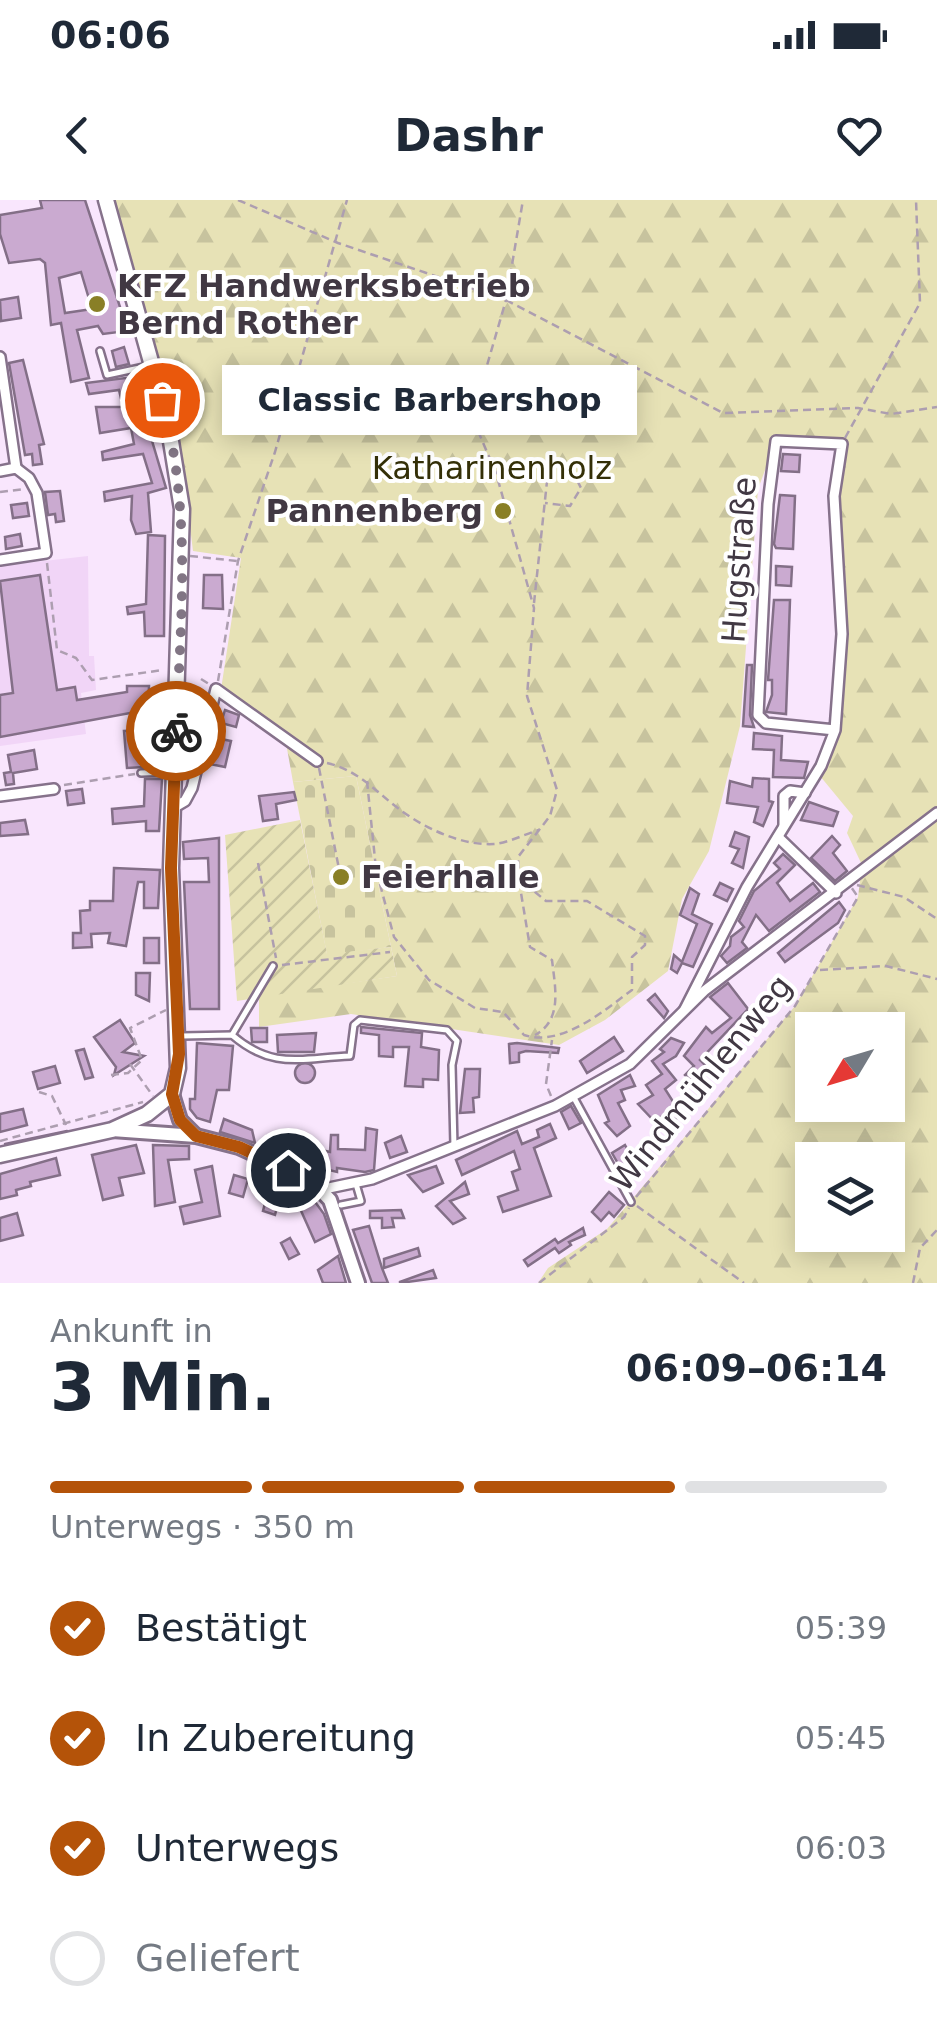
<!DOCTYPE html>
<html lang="de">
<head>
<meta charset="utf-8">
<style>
  :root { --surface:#fff; --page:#f6f6f7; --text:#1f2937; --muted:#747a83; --line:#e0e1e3; --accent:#b45309 }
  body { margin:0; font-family:"DejaVu Sans",sans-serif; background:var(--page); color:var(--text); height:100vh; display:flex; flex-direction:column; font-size:38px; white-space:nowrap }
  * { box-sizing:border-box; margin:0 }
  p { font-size:32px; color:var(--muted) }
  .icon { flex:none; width:55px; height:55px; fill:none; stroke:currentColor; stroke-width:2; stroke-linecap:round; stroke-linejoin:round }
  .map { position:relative; height:1083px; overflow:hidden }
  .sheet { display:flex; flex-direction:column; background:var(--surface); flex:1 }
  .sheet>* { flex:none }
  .needle { width:65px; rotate:232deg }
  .buttons { position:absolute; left:795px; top:812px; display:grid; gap:20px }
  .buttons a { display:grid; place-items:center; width:110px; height:110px; border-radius:0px; background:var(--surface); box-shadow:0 5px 25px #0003; font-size:50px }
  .pin { position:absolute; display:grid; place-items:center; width:85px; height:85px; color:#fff; margin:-42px; border:5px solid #fff; border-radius:50%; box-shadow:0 2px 10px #0007 }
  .courier { position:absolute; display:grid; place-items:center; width:100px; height:100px; margin:-50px; border:8px solid #b45309; border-radius:50%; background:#fff; color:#222; box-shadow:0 2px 12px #0007 }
  .bubble { position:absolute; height:70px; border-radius:0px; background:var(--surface); box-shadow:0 5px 25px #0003; font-size:32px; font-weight:700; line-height:70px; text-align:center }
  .overview em { font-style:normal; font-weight:700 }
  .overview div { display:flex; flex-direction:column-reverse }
  .overview { display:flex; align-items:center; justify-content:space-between; height:170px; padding:0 50px }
  h1 { font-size:65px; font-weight:700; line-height:75px }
  .bar { display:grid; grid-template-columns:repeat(4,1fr); gap:15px 10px; align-content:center; height:120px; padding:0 50px }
  .bar i { height:12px; border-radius:8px; background:var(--line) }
  .bar .active { background:var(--accent) }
  .bar p { grid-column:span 4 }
  ol { padding:0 50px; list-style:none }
  li { display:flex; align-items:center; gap:30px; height:110px }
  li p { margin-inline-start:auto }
  li .icon { padding:10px; border-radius:50%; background:var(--accent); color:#fff; stroke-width:4 }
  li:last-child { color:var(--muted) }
  li i { width:55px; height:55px; border:5px solid var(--line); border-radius:50% }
  .status { display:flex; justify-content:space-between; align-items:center; height:70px; padding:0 50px; background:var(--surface); direction:ltr }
  .status svg { height:28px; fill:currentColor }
  header { display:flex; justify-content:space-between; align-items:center; height:130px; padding:0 50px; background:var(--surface); font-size:45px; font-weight:700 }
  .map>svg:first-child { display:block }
</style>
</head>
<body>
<div class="status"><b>06:06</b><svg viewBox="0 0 49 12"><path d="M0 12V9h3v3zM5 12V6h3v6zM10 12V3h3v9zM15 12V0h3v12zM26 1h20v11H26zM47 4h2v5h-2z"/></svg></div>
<header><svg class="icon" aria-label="back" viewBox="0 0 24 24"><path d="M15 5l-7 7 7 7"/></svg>Dashr<svg class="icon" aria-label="heart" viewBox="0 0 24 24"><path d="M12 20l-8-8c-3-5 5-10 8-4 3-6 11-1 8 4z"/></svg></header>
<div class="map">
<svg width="937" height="1083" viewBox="0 0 937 1083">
  <defs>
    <pattern id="forest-firs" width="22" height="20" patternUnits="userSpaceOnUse" patternTransform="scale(2.5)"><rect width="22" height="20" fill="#e7e2b6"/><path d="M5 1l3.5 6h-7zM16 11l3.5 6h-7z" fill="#c7c39e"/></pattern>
    <pattern id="cemetery-stones" width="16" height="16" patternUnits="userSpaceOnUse" patternTransform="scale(2.5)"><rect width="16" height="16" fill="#e7e2b6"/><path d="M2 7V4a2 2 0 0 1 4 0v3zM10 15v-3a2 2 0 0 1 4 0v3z" fill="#c7c39e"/></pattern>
    <pattern id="garden-furrows" width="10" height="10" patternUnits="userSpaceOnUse" patternTransform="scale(2.5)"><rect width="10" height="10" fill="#e7e2b6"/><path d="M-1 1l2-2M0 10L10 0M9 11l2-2" fill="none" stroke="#c7c39e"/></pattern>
  </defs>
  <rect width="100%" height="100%" fill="#f9e6fd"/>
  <!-- built -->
  <polygon fill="#f1d5f7" points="88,356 89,456 94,456 96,490 81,493 86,534 0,546 0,366"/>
  <!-- forest -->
  <path fill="url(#forest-firs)" fill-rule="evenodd" d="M 112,0 L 937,0 L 937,1083 L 538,1083 L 548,1068 L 607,1029 L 795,806 L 858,697 L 862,665 L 847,633 L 853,616 L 820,576 L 841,485 L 833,342 L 842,244 L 776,241 L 758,289 L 740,526 L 709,651 L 682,699 L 668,771 L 605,820 L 559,845 L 351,814 L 259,827 L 259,796 L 397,776 L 356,576 L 293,582 L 286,543 L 220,496 L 241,358 L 193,351 L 180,246 ZM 812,830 L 888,830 L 888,905 L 812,905 ZM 812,960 L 888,960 L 888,1035 L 812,1035 Z"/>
  <!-- cemetery -->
  <polygon fill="url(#cemetery-stones)" points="356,576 391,747 327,755 293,582"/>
  <!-- garden -->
  <polygon fill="url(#garden-furrows)" points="300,620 327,754 391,747 397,776 237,801 225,635"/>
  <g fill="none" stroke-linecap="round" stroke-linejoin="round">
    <!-- stream -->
    <polyline stroke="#866f8b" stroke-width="2.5" points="5,944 67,931"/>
  </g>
  <!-- building -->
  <g fill="#caaad0" stroke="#836f87" stroke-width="2.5" fill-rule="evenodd">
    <path d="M 40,0 L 85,0 L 122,113 L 119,132 L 103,134 L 98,126 L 77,130 L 89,178 L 71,182 L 61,123 L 51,125 L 45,63 L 40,59 L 9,63 L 0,34 L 0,15 L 42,8 ZM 81,72 L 92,109 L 65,113 L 59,78 Z"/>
    <polygon points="18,97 21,118 1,121 0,100"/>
    <polygon points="124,147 129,164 116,167 112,151"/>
    <polygon points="23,160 44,244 39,245 42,264 33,265 32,254 25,255 9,163"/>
    <polygon points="133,177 166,288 148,293 151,332 136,334 131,320 132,296 105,301 104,292 152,283 143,254 103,260 102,252 134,244 131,228 100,233 96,207 123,207 119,190 89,194 86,183"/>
    <polygon points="783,254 800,255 799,272 781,271"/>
    <polygon points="60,291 64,321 56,322 55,314 48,315 45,292"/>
    <polygon points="780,295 795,296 793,349 776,348 774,344"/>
    <polygon points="27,303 29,316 13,318 11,305"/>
    <polygon points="20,334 22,346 6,349 5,337"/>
    <polygon points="148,335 165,336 164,436 145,436 144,412 128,414 127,407 146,404"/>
    <polygon points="776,366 792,367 791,386 776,385"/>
    <polygon points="40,375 57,490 75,487 77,500 127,492 127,486 149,486 148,516 130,513 0,537 0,495 13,493 0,381"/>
    <polygon points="204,375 222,375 223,409 203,408"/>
    <polygon points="774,400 790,400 786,514 766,512 772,495 772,480 768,480"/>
    <polygon points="747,465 752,465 750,515 754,527 743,526"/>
    <polygon points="225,510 239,515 236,527 221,523"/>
    <polygon points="146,530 146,539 164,539 163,566 127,568 124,531"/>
    <polygon points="754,533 782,536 781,560 808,562 804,578 773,577 774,550 753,549"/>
    <polygon points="216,538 231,541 225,567 210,564"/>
    <polygon points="34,550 37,569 13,573 14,584 6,585 4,573 11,572 8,555"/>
    <polygon points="753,578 769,579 769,601 773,602 763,626 754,622 758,607 727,603 730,581 752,587"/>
    <polygon points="145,579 162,579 159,631 146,631 146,621 113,624 112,609 144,606"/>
    <polygon points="82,589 84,603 68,605 66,591"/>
    <polygon points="294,592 296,600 276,604 278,619 263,621 259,596"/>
    <polygon points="809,602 838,612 833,626 801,620"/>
    <polygon points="25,620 28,634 0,636 0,623"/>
    <polygon points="735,632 749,637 743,668 732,663 739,649 730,646"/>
    <polygon points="832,636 840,645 833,653 847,671 835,681 811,658"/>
    <polygon points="219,638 219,809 190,809 184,682 209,682 208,658 184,659 183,642"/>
    <polygon points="783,654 795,665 777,683 790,701 813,683 820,692 769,731 756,715 742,742 747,748 727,763 721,756 730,746 731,737 744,727 739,721 754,691 780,669 774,663"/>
    <polygon points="114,668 160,670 158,708 144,708 144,682 138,682 126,746 108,743 110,733 91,734 92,747 73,748 73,733 81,733 80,711 90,710 90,701 113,701"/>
    <polygon points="720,683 733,689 727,701 714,695"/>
    <polygon points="690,688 699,694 692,714 712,724 693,767 682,763 677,773 671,769 674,755 682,762 697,724 680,715"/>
    <polygon points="839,702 845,710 838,723 785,762 778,753"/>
    <rect x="144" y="738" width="15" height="25"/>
    <polygon points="136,773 150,773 149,801 136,795"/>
    <polygon points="728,783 748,809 700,860 709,869 694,884 685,875 694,866 684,856 706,827 712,833 731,818 710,797"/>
    <polygon points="655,794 668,811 664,818 648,800"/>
    <polygon points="120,820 135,843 123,852 144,856 114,875 116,867 94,837"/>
    <polygon points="361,827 422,833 421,847 439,850 438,880 423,879 423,887 405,886 409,847 393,847 393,857 379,856 379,835 361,833"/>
    <polygon points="251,828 267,828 267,842 252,842"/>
    <polygon points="316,833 314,852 278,852 277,835"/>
    <polygon points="614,837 623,851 587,873 580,861"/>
    <polygon points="671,838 684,843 676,856 663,864 676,880 665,889 681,914 674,921 666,914 654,921 638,904 653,895 646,885 662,874 652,861 664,852 660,849"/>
    <polygon points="197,843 233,846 229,890 217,890 210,922 197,918 190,909 190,899 195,899"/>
    <polygon points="517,843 559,848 558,853 526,851 519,853 519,862 510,863 509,844"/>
    <polygon points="84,849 93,877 85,879 76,851"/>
    <circle cx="305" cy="873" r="10"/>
    <polygon points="55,866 60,883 38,889 33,872"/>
    <polygon points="465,869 480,869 479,897 473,898 474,912 460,913"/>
    <polygon points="630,875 635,886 621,890 625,900 618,903 630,926 617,936 605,923 609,921 598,895"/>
    <polygon points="571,906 581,923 569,929 561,912"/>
    <polygon points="23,909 27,925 0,932 0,914"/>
    <polygon points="224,919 252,930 255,943 220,932"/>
    <polygon points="550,924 556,938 534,948 551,996 503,1012 498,997 518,990 512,972 520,969 514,951 462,975 456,960 517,931 522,944 539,937 537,930"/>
    <polygon points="366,928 377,930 374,970 365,972 337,968 337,972 293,961 262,947 267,936 298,951 300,945 330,952 331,935 338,935 338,949 365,950"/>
    <polygon points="401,936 407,952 390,958 385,943"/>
    <polygon points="136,945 144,973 119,978 123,995 103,1000 92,955"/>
    <polygon points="153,945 189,946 189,959 168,960 175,1002 155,1006"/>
    <polygon points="625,945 633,959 620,967 612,953"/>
    <polygon points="56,958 60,975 30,982 31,986 16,990 17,995 0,999 0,974"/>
    <polygon points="212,966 220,1016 184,1024 180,1007 202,1002 195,970"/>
    <polygon points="436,966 443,983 423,992 408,975"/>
    <polygon points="234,975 248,979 243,997 229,993"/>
    <polygon points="465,982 469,994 450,1001 465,1018 453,1024 436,1006"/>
    <polygon points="270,984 282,988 275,1015 263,1011"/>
    <polygon points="307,991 324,1014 331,1034 315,1042 298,1004 286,1010 283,1003"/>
    <polygon points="609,992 624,1005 614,1017 609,1012 601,1021 592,1012"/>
    <polygon points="401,1010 404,1018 392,1018 394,1027 382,1028 382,1018 370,1018 370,1011"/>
    <polygon points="17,1013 23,1035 0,1041 0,1018"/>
    <polygon points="369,1026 382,1068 388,1083 372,1083 353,1030"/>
    <polygon points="583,1028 585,1035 569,1042 571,1045 559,1053 555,1048 528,1066 524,1060 555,1039 558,1043"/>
    <polygon points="290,1038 299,1054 289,1059 281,1043"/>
    <polygon points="418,1048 420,1056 384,1068 384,1059"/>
    <polygon points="338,1056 346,1083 323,1083 318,1070"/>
    <polygon points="433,1070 436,1078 400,1083 400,1082"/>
  </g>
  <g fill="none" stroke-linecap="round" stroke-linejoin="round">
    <!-- service casing -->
    <g stroke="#86728b" stroke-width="10">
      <g id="service">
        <polyline points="100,151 107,175 149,166"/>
        <polyline points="141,573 173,572"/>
        <polyline points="232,835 273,766"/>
        <path d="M 182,836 L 232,835 C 273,870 300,858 350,856 L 354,825 L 360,820 L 447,830 L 457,841 L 452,865 L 454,947"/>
        <polyline points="573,896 631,1002"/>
        <polyline points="341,1005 361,1001 356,984"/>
      </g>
    </g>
    <!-- minor casing -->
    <g stroke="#86728b" stroke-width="14">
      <g id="minor">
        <polyline points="0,157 16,268"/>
        <polyline points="0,271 16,268 29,278 37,293 46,353 0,360"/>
        <polyline points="0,596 54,589"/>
        <polyline points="173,608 185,601 192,588 216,489 317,561"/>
        <polyline points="784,625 784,596 790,591 805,593"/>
        <polyline points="778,637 836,693"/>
        <polyline points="685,809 747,687 821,566 835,530 842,434 834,296 842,244 776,241 768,304 758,515 766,523 835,530"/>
        <polyline points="324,989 372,979 555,906 630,864 704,791 937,613"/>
      </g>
    </g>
    <!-- secondary casing -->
    <g stroke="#86728b" stroke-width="18">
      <g id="secondary">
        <polyline points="172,894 180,920 194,934"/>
        <polyline points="112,930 196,936 239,947 312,981 330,1000 358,1083"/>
      </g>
    </g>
    <!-- primary casing -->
    <g stroke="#86728b" stroke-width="19">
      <polyline id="primary" points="0,955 112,930 147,914 172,894 178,868 171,668 182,309 168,223 106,0"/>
    </g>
    <!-- path -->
    <g stroke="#ad9eb0" stroke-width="2.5" stroke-dasharray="8 5" stroke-linecap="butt">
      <polyline points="238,0 338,43 506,100 723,213 858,208 891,214 937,207"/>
      <polyline points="845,238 920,103 916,0"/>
      <polyline points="0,292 24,289"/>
      <polyline points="190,356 237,361"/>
      <polyline points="47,363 57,450 76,458 92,480 163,470"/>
      <polyline points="534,403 548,272 571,268 581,288 570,306 545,303"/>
      <polyline points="201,479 209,484"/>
      <polyline points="218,481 238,361 275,252 347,0"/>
      <path d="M 327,563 C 358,570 375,591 399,609 C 424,628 462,646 494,644 C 508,643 525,634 539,630"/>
      <polyline points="319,568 340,674"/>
      <path d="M 367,581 L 376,669 L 394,737 L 429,780 L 475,808 L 503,812 L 524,835 C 562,847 602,812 632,790 L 632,757 L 645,745 L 645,736 L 587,701 L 546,701 L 519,679 L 518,657 L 550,616 L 557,590 L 527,496 L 534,408 L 496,273 L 472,217 L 506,100 L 523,0"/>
      <polyline points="64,585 135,574"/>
      <polyline points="258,663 276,758"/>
      <path d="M 519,681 L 530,747 L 552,760 C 555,787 563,820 535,835"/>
      <polyline points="857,685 904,697 937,719"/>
      <polyline points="282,765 390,752"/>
      <polyline points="820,770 886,766 937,779"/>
      <polyline points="130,864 153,896"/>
      <polyline points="111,875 128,873 142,860 130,828 166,810"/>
      <polyline points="39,892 52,896 66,925"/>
      <polyline points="551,896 546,884 552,840"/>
      <polyline points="0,941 143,902"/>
      <polyline points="636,997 795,806 858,697 851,687"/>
      <polyline points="637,1006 744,1083"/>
      <polyline points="539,1083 624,1017 629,1008"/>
      <polyline points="913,1083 920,1048 937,1030"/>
    </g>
    <!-- service -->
    <use href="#service" stroke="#fff" stroke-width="5"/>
    <!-- minor -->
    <use href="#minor" stroke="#fff" stroke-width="9"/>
    <!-- secondary -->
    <use href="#secondary" stroke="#fff" stroke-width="12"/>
    <!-- primary -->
    <use href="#primary" stroke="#fff" stroke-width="14"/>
  </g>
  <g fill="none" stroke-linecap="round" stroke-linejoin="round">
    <!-- done -->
    <path stroke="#817584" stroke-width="10" stroke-dasharray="0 18" d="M 162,200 C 192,309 181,419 176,531"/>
    <!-- route -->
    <polyline stroke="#b45309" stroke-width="12" points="176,531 171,668 179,854 172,894 180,920 196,936 239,947 288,970"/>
  </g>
  <!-- markers -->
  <g fill="#897f26" stroke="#fff" stroke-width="4">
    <circle cx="97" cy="104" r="10"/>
    <circle cx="503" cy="311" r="10"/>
    <circle cx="341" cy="677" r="10"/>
  </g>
  <g text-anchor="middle" stroke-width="8" stroke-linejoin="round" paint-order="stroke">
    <!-- poi labels -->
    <g font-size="32" font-weight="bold" fill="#413843" stroke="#fff" text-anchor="start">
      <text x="117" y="97">KFZ Handwerksbetrieb<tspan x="117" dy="37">Bernd Rother</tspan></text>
      <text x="483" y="322" text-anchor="end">Pannenberg</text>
      <text x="361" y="688">Feierhalle</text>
    </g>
    <!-- park labels -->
    <g font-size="32" fill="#343008" stroke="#fff">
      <text x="492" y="279">Katharinenholz</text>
    </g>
    <!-- street labels -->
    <g font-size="32" fill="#413843" stroke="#fff">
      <text transform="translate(739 360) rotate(-86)" y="11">Hugstraße</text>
      <text transform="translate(701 883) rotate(-51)" y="11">Windmühlenweg</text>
    </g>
  </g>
</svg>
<div class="buttons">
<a><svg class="needle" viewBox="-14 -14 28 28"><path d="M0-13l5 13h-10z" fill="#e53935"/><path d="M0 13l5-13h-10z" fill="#747a83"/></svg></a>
<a><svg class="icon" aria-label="layers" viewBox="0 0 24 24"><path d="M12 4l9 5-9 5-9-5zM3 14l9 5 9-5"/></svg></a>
</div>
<div class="pin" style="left:162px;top:200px;background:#ea580c"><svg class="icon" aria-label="bag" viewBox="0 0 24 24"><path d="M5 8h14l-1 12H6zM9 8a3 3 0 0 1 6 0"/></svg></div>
<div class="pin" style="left:288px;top:970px;background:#1f2937"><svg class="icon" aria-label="home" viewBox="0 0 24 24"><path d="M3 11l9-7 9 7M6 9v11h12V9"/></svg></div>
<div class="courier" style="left:176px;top:531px"><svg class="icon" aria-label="bike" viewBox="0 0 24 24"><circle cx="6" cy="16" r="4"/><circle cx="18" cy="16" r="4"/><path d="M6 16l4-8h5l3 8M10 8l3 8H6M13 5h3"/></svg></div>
<div class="bubble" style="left:222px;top:165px;width:415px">Classic Barbershop</div>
</div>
<section class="sheet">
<div class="overview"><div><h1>3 Min.</h1><p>Ankunft in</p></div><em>06:09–06:14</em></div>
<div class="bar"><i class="active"></i><i class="active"></i><i class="active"></i><i></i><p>Unterwegs · 350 m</p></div>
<ol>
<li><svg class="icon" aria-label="check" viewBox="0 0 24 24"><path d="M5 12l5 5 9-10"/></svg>Bestätigt<p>05:39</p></li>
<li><svg class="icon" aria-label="check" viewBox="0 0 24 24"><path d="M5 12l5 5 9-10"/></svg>In Zubereitung<p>05:45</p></li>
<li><svg class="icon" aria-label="check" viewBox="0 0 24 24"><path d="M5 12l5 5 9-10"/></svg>Unterwegs<p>06:03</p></li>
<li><i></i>Geliefert</li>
</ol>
</section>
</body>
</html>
